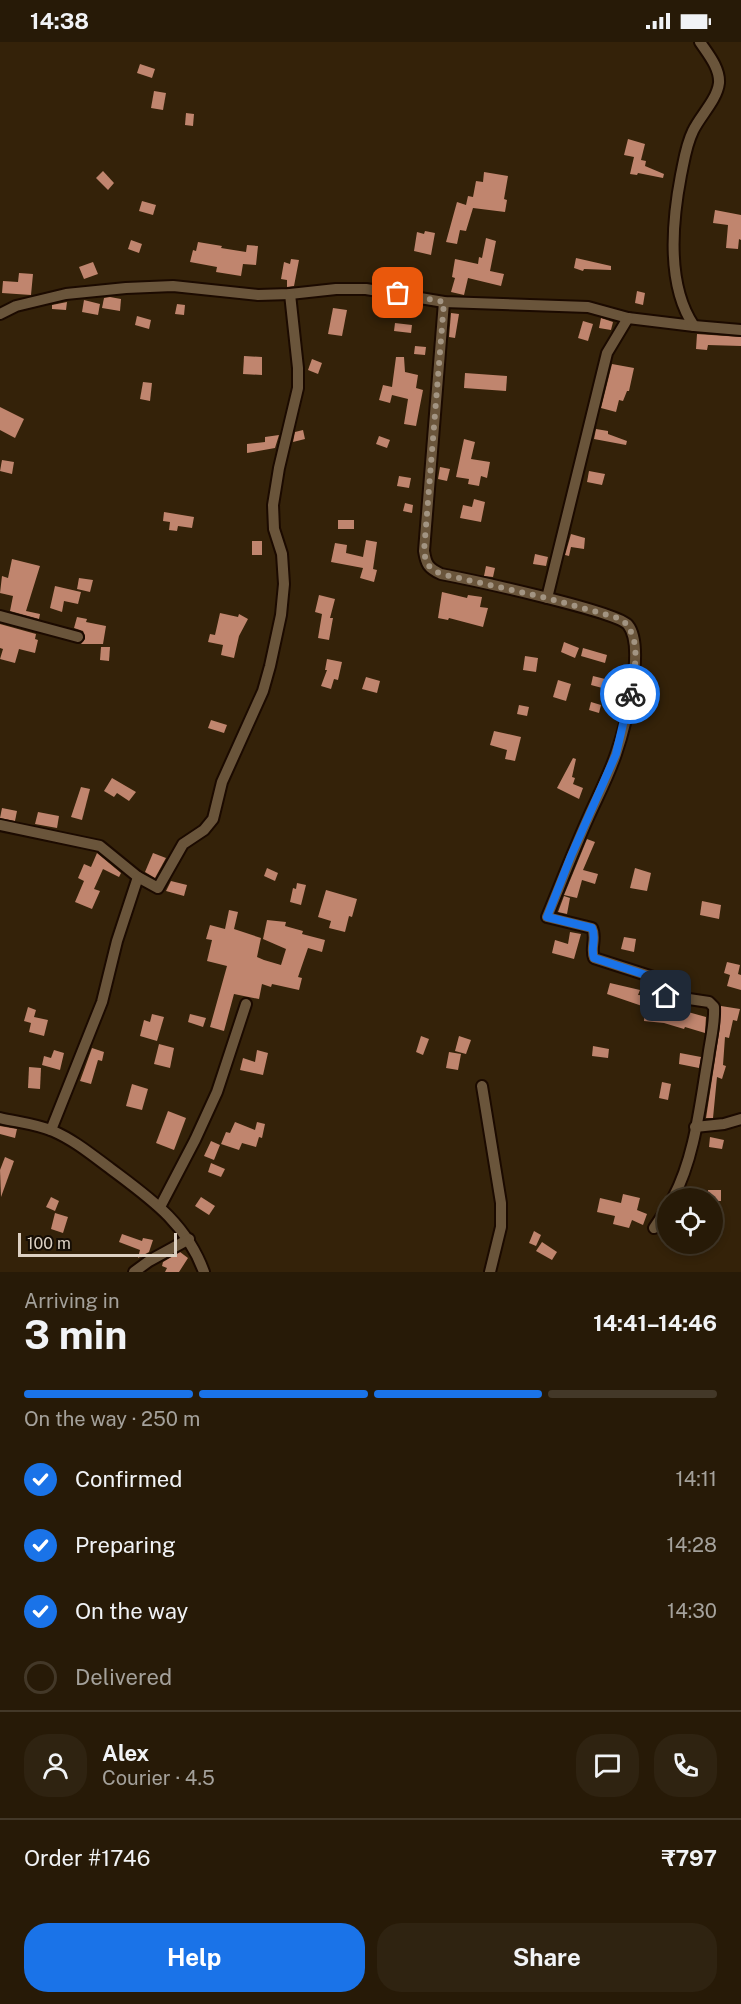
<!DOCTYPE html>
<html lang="en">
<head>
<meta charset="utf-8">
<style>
  :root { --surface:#271a07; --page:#2f2311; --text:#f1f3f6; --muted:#a4a19b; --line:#433828; --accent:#1a73e8 }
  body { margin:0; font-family:"Public Sans",sans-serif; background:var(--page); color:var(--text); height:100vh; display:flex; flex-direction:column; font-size:22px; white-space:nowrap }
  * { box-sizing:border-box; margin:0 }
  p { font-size:20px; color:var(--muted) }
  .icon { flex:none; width:33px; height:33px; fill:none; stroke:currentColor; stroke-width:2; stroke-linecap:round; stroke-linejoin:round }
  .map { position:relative; height:1230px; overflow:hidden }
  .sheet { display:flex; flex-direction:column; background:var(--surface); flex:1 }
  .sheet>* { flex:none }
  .fabs { position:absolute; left:657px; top:1146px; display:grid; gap:12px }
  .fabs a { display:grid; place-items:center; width:66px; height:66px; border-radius:50%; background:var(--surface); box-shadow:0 3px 9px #0003,0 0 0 2px var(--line); font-size:30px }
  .scale { position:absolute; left:18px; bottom:15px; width:159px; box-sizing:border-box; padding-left:6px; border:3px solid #ddd1c3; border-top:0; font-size:16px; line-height:21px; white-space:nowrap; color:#ddd1c3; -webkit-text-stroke:4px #150d04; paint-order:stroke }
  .pin { position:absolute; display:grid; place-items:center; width:51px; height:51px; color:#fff; margin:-26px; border-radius:12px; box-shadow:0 3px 9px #0006 }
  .courier { position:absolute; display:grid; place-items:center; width:60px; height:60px; margin:-30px; border:4px solid #1a73e8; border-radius:50%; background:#fff; color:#222; box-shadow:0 2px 8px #0007 }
  .summary em { font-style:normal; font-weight:700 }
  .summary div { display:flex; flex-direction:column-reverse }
  .summary { display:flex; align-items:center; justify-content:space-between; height:102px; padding:0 24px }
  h1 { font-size:39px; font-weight:700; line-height:45px }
  .bar { display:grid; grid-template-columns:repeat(4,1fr); gap:9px 6px; align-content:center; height:72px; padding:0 24px }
  .bar i { height:8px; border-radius:4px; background:var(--line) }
  .bar .on { background:var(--accent) }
  .bar p { grid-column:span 4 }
  .line { display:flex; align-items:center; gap:15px; padding:0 24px; border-top:2px solid var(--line) }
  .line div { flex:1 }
  .round { display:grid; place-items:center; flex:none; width:63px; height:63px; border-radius:24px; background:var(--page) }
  ol { padding:0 24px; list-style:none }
  li { display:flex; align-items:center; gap:18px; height:66px }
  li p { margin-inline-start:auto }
  li .icon { padding:6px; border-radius:50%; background:var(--accent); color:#fff; stroke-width:4 }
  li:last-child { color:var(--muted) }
  li i { width:33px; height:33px; border:3px solid var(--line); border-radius:50% }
  .action { display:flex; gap:12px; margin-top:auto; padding:12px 24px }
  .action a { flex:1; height:69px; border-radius:24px; background:var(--accent); color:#fff; font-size:24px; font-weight:700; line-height:69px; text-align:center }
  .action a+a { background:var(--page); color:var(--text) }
  .status { display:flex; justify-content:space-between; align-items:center; height:42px; padding:0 30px; background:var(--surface); direction:ltr }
  .status svg { height:16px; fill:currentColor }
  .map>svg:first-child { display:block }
</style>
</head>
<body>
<div class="status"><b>14:38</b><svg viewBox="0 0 49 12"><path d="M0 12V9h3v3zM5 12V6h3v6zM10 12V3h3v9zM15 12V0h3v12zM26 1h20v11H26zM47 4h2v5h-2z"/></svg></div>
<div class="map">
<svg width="741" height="1230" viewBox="0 0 741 1230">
  <rect width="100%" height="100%" fill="#342209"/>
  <!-- building -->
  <g fill="#c0856e">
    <polygon points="140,22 155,27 152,36 137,31"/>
    <polygon points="154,49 166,51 163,68 151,66"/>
    <polygon points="186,71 194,72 193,84 185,83"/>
    <polygon points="628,97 645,102 641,118 646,119 645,124 664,132 663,136 638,131 637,133 630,132 634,115 624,113"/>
    <polygon points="103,129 114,141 108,148 96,136"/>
    <polygon points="484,130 508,134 504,157 507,158 505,170 473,166 466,189 460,188 457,202 446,200 457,160 466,163 468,154 473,155 476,139 483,140"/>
    <polygon points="142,159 156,163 153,173 139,169"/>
    <polygon points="715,168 741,173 741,198 739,197 738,207 726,206 728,183 713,181"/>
    <polygon points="425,189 435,191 431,213 414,209 417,190 424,192"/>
    <polygon points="486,196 496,199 490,229 504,232 501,244 468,236 464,253 451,250 455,236 452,235 455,217 478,222 479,215 482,216"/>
    <polygon points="131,198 142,202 139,211 128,207"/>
    <polygon points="198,200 222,204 221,206 246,210 247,203 258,204 256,223 243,222 241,234 216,230 217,225 190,220 193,208 196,209"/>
    <polygon points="576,216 611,224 611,228 584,227 583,229 574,226"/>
    <polygon points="291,217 299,218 294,244 287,245 287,238 281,237 284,220 290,222"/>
    <polygon points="93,220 98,232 84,237 79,225"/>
    <polygon points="19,231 33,232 31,253 2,251 3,239 18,240"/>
    <polygon points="637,249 645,251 643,263 635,261"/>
    <polygon points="110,255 121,257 120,269 102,266 104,256"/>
    <polygon points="84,258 100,262 98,273 82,270"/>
    <polygon points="67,260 66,268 52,267 52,263"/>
    <polygon points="177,262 185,263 184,273 175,272"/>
    <polygon points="333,266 347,268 342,294 328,292"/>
    <polygon points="451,271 459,272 455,296 449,295"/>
    <polygon points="137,274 151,278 149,287 135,283"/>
    <polygon points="601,276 613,280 611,288 599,286"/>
    <polygon points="583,279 593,282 588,299 578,296"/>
    <polygon points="395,281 412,283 411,291 394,289"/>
    <polygon points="697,292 741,295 741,304 708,303 707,308 696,307"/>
    <polygon points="415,304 426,305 425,313 414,312"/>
    <polygon points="244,314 262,315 262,333 243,332"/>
    <polygon points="396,315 404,315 405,330 418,333 416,346 423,348 416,384 404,382 408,357 392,353 390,361 379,358 383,343 392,345"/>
    <polygon points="312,317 322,321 318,332 308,328"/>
    <polygon points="612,322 634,326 629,349 627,349 623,359 619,358 616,370 601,366"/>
    <polygon points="465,331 507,334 506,349 464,346"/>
    <polygon points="143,340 152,341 150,359 140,357"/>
    <polygon points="0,365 24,377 15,396 0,388"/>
    <polygon points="596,387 608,389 608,392 627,399 626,403 594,397"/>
    <polygon points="303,388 305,397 293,400 295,390"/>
    <polygon points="279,393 275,406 247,411 247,402 265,400 265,395"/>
    <polygon points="379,394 390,398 387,406 376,402"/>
    <polygon points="464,397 475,400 471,417 490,420 487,436 481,434 479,444 468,442 469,437 456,435"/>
    <polygon points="2,418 14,420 12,432 0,429"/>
    <polygon points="440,425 450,427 447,439 438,437"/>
    <polygon points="589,429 605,432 602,443 587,440"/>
    <polygon points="399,434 411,436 409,446 397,444"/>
    <polygon points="474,457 485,460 481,480 460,476 463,463 472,465"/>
    <polygon points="405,461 413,463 412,471 403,469"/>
    <polygon points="164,470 194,475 192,486 178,484 177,489 169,488 170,480 163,479"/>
    <rect x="338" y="478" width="16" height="9"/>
    <polygon points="571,492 585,496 584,507 571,505 569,514 565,513"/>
    <polygon points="366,498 377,500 373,527 377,528 374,540 360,536 363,526 331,520 335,501 347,503 346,511 363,515"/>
    <rect x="252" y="499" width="10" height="14"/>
    <polygon points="535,512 548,515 546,524 533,522"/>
    <polygon points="12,517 40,524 26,569 40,572 39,577 10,569 13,554 0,551 2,534 8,536"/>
    <polygon points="486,524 495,526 493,535 484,534"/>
    <polygon points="79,536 93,538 90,550 77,547"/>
    <polygon points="55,544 81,550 78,562 64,559 62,570 50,566"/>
    <polygon points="442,550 467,556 468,553 482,555 480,565 488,566 483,585 449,576 448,578 438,576"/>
    <polygon points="319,553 335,557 330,576 333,576 329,598 318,596 322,572 315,570"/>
    <polygon points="220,571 238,575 239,572 248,577 239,594 234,616 221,613 223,603 208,600 210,592 215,593"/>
    <polygon points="77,575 87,577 86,580 106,584 103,602 81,602 85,597 85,594 83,589 74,586"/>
    <polygon points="0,582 36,592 35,597 38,598 35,611 19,607 15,621 0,617 3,607 0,606"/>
    <polygon points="564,600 579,606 575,616 561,610"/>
    <polygon points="101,605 110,605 109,619 100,618"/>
    <polygon points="583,606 607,613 605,621 581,614"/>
    <polygon points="525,614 538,616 536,630 523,628"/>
    <polygon points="327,617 342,620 338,638 334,637 331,647 321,644 327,628 325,628"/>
    <polygon points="593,634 609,638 606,647 591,643"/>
    <polygon points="366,635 380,639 377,651 362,647"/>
    <polygon points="558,638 571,642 566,659 553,655"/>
    <polygon points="591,660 601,663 599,671 589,668"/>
    <polygon points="519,663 529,665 527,674 517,672"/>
    <polygon points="211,678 227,683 224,691 208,686"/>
    <polygon points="494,689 521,695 515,719 505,717 507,708 490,703"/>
    <polygon points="573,716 576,717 572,735 575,736 573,742 583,746 579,757 557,746"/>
    <polygon points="112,736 136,750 129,759 117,751 114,755 104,749"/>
    <polygon points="81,745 90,747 82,778 71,775"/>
    <polygon points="2,766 17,769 15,779 0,776"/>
    <polygon points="38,770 59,774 57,786 35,782"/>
    <polygon points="587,797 595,800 583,828 598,832 595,842 582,838 577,856 564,853"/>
    <polygon points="97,811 121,831 119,835 103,827 94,847 100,849 92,867 75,860 84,839 78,836 84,822 91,825"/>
    <polygon points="153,811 166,816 155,836 145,830"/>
    <polygon points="267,826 278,831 275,839 264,834"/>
    <polygon points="635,826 651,831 647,849 630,846"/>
    <polygon points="171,839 187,843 184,854 166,849"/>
    <polygon points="297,841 306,843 301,863 290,860 293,846 296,847"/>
    <polygon points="326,848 357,857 352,875 349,874 345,890 329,886 331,879 318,875"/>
    <polygon points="564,854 570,856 567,872 558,870"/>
    <polygon points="702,859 721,863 719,877 700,873"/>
    <polygon points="229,868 238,870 234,887 261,896 257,915 264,918 281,923 286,907 263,897 267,878 286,880 285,884 303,889 302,892 325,898 322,910 308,906 298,935 302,936 299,948 272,942 271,945 262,942 259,957 234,952 224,989 210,985 227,924 207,919 212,898 206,897 210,883 225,887"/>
    <polygon points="570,890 581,892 574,917 552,911 555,898 568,902"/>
    <polygon points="624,895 636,897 634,910 621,907"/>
    <polygon points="727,920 740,923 738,932 741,933 741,948 727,944 730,933 724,931"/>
    <polygon points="610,941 640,948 638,953 654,954 658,959 674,962 674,964 688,967 688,970 706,975 705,991 685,985 684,987 664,981 644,979 645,965 607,952"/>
    <polygon points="721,964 740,967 737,979 733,978 729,996 725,995 723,1023 726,1024 722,1037 717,1035 713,1076 706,1076 720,985"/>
    <polygon points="28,965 36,968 34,975 48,978 44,994 29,990 31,981 24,979"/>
    <polygon points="152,972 164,975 157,999 140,994 144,978 150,980"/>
    <polygon points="190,972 206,976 203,985 188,980"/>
    <polygon points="421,994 429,997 423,1013 416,1010"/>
    <polygon points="459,994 471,998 466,1012 455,1009"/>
    <polygon points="159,1002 174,1006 170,1026 154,1022"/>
    <polygon points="593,1004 609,1007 608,1016 592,1014"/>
    <polygon points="92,1006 104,1010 102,1019 98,1018 91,1042 80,1039"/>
    <polygon points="54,1008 64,1011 60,1028 42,1023 44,1014 51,1016"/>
    <polygon points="257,1008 268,1011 263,1033 240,1028 243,1016 255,1020"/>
    <polygon points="449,1010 461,1012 458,1028 446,1026"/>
    <polygon points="680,1011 701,1015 699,1026 679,1022"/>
    <polygon points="29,1025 41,1026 40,1047 28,1046"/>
    <polygon points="662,1040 671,1042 668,1058 659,1056"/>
    <polygon points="132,1042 148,1047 142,1068 126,1064"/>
    <polygon points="168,1069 186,1076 174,1108 156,1101"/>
    <polygon points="235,1080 255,1088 257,1080 265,1082 262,1096 259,1095 256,1105 242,1101 239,1108 221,1102 226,1090 230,1091"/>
    <polygon points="0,1084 17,1087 15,1096 0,1092"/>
    <polygon points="710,1095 724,1098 722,1107 709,1105"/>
    <polygon points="211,1099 220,1103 214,1118 204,1114"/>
    <polygon points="5,1115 14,1119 1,1155 0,1128"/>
    <polygon points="211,1121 225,1127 221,1135 208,1130"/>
    <polygon points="708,1148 721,1148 721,1159 712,1159 712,1156 708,1156"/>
    <polygon points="623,1152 640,1156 637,1168 647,1172 643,1183 632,1178 629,1186 613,1182 615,1174 597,1170 600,1156 621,1161"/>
    <polygon points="51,1155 59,1159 55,1169 46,1165"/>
    <polygon points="201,1155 215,1164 209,1173 195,1164"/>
    <polygon points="55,1171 68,1175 63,1191 51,1187"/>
    <polygon points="534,1189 541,1193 536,1204 529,1201"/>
    <polygon points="122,1192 142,1199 143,1196 153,1198 149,1210 138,1216 140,1208 119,1200"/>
    <polygon points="542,1200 557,1210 552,1218 536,1209"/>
    <polygon points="180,1210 188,1216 179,1230 165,1230 167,1226 162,1224 163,1220"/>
  </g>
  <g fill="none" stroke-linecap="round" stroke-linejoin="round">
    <!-- street casing -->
    <g stroke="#1b0a00" stroke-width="14">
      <g id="street">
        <path d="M 444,260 L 424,509 C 426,522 428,526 441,532 C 467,537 617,569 628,583 C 646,605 625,686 616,712 C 609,733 598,754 589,774 C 574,807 561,841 547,875 L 592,886 C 597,896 590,906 594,916 L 653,935 L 662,953 L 709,960 L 714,965 C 715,982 710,999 708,1016 C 700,1062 695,1115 673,1156"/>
        <polyline points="0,272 16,264 66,252 126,246 173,244 258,253 290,252 336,247 366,247 444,260 588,265 628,276 694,284 741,288"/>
        <path d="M 694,284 C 666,243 672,180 681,133 C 684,119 686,103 693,89 C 700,74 717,58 719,41 C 720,26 708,12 700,0"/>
        <polyline points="547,556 607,311 628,276"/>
        <polyline points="0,574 78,595"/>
        <polyline points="0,783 100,804 138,835"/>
        <polyline points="482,1044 501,1161 501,1185 490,1230"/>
        <path d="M 0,1076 C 17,1080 37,1082 53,1089 C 74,1098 92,1113 111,1127 C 151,1157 186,1181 204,1230"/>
        <polyline points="695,1085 724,1082 741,1077"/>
        <polyline points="51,1088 102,960 117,899 138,835 158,846 183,802 204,788 213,777 222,740 263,649 270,624 281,573 284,542 282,512 274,487 273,463 279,426 298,346 298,326 290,252"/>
        <polyline points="160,1165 195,1098 217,1050 246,962"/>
        <polyline points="654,1186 668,1165"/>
        <polyline points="134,1230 149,1219 189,1197"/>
      </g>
    </g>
    <!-- street -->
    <use href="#street" stroke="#6a553b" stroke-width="10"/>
  </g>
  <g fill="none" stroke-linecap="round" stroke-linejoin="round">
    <!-- done -->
    <path stroke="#a29482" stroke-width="6" stroke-dasharray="0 10.8" d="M 398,251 L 444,260 L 424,509 C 426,522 428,526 441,532 L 547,556 L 618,576 L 628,583 L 634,597 L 636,616 L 630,652"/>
    <!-- route -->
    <path stroke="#1a73e8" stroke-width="8" d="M 630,652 L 616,712 L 571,814 L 547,875 L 592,886 C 597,896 590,906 594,916 L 652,935 L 662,953 L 666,954"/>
  </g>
</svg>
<div class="fabs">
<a><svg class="icon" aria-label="locate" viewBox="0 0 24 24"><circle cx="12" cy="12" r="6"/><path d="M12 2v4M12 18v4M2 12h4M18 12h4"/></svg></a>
</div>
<div class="scale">100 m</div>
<div class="pin" style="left:398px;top:251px;background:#ea580c"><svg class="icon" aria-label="bag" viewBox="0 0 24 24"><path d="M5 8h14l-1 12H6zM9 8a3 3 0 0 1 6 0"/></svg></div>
<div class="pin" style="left:666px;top:954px;background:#1f2937"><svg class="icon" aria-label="home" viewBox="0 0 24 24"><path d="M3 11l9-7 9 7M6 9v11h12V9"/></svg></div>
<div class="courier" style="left:630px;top:652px"><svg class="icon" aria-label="bike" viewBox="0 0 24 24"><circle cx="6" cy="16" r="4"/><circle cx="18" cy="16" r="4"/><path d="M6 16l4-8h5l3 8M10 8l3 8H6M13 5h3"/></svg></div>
</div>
<section class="sheet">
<div class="summary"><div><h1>3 min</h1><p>Arriving in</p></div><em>14:41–14:46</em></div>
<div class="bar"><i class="on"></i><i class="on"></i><i class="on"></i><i></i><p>On the way · 250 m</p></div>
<ol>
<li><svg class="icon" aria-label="check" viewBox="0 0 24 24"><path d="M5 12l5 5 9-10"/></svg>Confirmed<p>14:11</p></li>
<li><svg class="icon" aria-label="check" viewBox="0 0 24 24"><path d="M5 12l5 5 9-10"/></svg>Preparing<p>14:28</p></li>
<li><svg class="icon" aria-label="check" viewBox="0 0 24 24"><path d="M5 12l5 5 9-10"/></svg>On the way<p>14:30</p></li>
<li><i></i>Delivered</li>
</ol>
<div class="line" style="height:108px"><a class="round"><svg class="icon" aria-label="person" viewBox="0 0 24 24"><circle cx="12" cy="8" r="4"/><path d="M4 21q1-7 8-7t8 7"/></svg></a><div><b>Alex</b><p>Courier · 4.5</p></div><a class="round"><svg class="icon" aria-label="chat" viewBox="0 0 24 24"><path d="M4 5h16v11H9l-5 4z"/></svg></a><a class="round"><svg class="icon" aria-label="phone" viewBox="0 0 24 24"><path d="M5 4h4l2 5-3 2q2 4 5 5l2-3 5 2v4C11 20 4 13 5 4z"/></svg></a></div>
<div class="line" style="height:78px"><div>Order #1746</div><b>₹797</b></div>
<div class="action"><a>Help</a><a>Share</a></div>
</section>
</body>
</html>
